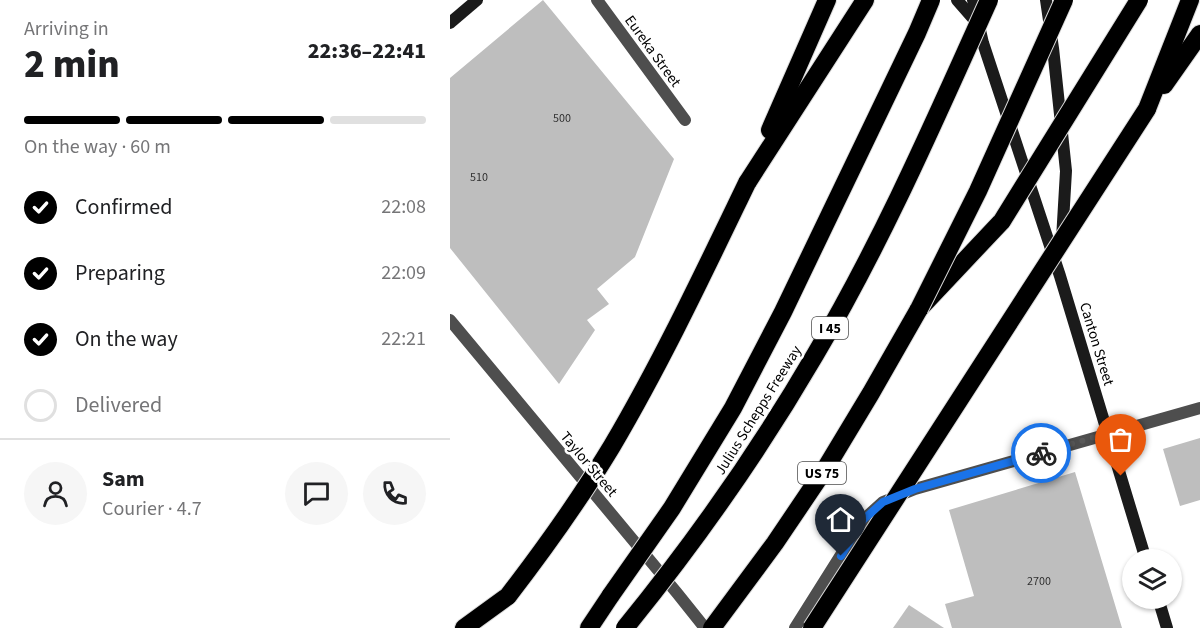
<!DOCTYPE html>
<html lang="en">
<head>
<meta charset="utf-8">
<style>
  :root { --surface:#fff; --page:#f6f6f6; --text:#202124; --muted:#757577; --line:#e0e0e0; --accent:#000 }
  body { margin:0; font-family:"Source Sans 3",sans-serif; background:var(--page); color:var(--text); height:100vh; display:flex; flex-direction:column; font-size:22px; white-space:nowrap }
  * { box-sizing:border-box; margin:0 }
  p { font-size:20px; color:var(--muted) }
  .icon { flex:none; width:33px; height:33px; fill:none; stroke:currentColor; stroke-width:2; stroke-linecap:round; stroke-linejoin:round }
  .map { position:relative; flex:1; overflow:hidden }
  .details { display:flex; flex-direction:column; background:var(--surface); width:450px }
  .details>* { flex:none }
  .buttons { position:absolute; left:672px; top:549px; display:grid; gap:12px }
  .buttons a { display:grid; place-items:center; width:60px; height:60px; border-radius:50%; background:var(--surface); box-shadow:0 2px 4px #0004; font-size:30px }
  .pin { position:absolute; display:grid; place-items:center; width:51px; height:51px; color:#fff; margin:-62px -26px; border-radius:50% 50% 50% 0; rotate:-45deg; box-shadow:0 0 6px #0007 }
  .pin .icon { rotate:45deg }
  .courier { position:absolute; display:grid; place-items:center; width:60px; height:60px; margin:-30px; border:4px solid #1a73e8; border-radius:50%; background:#fff; color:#222; box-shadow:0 2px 8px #0007 }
  .overview em { font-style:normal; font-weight:800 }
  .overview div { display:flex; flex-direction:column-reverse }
  .overview { display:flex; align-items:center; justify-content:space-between; height:102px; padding:0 24px }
  h1 { font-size:39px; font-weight:800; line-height:45px }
  .bar { display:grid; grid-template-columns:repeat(4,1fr); gap:9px 6px; align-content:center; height:72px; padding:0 24px }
  .bar i { height:8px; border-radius:4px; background:var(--line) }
  .bar .on { background:var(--accent) }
  .bar p { grid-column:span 4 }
  .line { display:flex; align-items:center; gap:15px; padding:0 24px; border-top:2px solid var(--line) }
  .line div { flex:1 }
  .round { display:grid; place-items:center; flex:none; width:63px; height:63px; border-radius:32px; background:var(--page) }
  ol { padding:0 24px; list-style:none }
  li { display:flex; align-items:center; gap:18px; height:66px }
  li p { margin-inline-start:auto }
  li .icon { padding:6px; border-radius:50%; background:var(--accent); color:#fff; stroke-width:4 }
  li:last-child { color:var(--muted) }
  li i { width:33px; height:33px; border:3px solid var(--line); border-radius:50% }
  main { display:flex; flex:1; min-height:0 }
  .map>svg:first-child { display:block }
</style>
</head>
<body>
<main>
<section class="details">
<div class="overview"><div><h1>2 min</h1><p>Arriving in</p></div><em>22:36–22:41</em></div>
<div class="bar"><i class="on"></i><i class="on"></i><i class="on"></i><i></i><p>On the way · 60 m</p></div>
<ol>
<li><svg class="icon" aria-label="check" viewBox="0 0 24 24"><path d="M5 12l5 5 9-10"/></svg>Confirmed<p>22:08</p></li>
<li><svg class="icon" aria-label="check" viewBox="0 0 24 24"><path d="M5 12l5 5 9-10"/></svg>Preparing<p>22:09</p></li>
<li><svg class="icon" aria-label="check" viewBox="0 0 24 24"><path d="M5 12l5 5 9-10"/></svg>On the way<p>22:21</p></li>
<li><i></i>Delivered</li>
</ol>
<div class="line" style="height:108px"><a class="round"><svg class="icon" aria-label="person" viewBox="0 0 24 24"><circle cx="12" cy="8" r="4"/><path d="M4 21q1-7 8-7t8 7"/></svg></a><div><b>Sam</b><p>Courier · 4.7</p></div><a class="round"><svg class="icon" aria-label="chat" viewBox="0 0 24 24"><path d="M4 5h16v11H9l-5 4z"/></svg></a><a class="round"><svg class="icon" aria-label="phone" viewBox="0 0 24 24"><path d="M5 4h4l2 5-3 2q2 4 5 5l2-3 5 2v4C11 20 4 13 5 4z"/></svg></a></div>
</section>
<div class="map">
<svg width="750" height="628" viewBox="0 0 750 628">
  <rect width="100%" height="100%" fill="#fff"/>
  <!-- building -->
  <g fill="#bebebe">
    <polygon points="93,0 224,159 185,257 147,289 159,304 137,320 145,330 109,384 0,248 0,78"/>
    <polygon points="750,438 750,500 730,506 713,449"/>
    <polygon points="625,472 672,628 502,628 495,604 524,596 499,510"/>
    <polygon points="459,605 494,628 443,628"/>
  </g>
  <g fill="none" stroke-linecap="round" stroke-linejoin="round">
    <!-- highway casing -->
    <g stroke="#dbdbdb" stroke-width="20">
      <g id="highway">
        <polyline points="714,85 750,34"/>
        <polyline points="697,109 740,0"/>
        <polyline points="320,130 377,0"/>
        <polyline points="297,183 415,0"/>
        <polyline points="14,628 58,596"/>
        <polyline points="139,628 161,595"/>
        <polyline points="262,628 325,543 377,466 421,393 469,309 552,221"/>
      </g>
    </g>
    <!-- street -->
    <g stroke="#4e4e4e" stroke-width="12">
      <polyline points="147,0 235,120"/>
      <polyline points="0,320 227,593 255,628"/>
      <polyline points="345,628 413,520 433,502 465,489 750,408"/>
    </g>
    <!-- secondary -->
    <g stroke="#1b1b1b" stroke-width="12">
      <polyline points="507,0 528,24"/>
      <polyline points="523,0 533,43 610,276 696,560"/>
      <polyline points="596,0 603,48 616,171 612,239"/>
      <polyline points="0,23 27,0"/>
      <polyline points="708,598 717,628"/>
    </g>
    <!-- highway -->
    <use href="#highway" stroke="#000" stroke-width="18"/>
    <!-- highway-bridge casing -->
    <g stroke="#dbdbdb" stroke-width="20" stroke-linecap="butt">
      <g id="highway-bridge">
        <polyline points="552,221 689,0"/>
        <polyline points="469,309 528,191 614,0"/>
        <polyline points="161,595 222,508 283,408 333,312 467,33 481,0"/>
        <path d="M 58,596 C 95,548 130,499 162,446 C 212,361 254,272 297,183"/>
        <path d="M 175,628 C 245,542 309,451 365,355 C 432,242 485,120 539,0"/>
        <polyline points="362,628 697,109"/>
      </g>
    </g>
    <!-- highway-bridge -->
    <use href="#highway-bridge" stroke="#000" stroke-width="18"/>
  </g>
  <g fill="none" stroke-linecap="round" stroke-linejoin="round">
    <!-- done -->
    <polyline stroke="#595959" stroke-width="6" stroke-dasharray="0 10.8" points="591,453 658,433 671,476"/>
    <!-- route -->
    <polyline stroke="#1a73e8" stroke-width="8" points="391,556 413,520 433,502 465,489 591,453"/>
  </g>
  <g text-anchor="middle" stroke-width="5" stroke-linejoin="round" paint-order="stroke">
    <!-- number labels -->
    <g font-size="12" fill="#303030">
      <text x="112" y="122">500</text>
      <text x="29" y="181">510</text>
      <text x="589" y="585">2700</text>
    </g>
    <!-- shield labels -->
    <g fill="#fff" stroke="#4c4c4c" stroke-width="1.5">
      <rect x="362" y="317" width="36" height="22" rx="4.5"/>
      <rect x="348" y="462" width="48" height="22" rx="4.5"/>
    </g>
    <g font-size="14" font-weight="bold" fill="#000">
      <text x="380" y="333">I 45</text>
      <text x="372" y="478">US 75</text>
    </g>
    <!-- street labels -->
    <g font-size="15" fill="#000" stroke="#fff">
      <text transform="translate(203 51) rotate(54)" y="5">Eureka Street</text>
      <text transform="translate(647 344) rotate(73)" y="5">Canton Street</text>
      <text transform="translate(308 410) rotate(-58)" y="5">Julius Schepps Freeway</text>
      <text transform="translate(139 464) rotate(50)" y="5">Taylor Street</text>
    </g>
  </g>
</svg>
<div class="buttons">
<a><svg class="icon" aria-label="layers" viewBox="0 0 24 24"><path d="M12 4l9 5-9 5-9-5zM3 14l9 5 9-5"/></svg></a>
</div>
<div class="pin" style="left:671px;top:476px;background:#ea580c"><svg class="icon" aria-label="bag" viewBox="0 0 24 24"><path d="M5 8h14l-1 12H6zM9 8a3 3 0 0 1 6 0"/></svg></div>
<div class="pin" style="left:391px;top:556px;background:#1f2937"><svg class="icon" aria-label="home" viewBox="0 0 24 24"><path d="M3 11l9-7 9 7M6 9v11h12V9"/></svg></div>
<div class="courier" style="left:591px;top:453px"><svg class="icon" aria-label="bike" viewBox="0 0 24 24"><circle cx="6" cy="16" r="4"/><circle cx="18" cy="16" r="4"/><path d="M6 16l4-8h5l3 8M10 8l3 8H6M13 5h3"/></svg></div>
</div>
</main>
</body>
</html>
